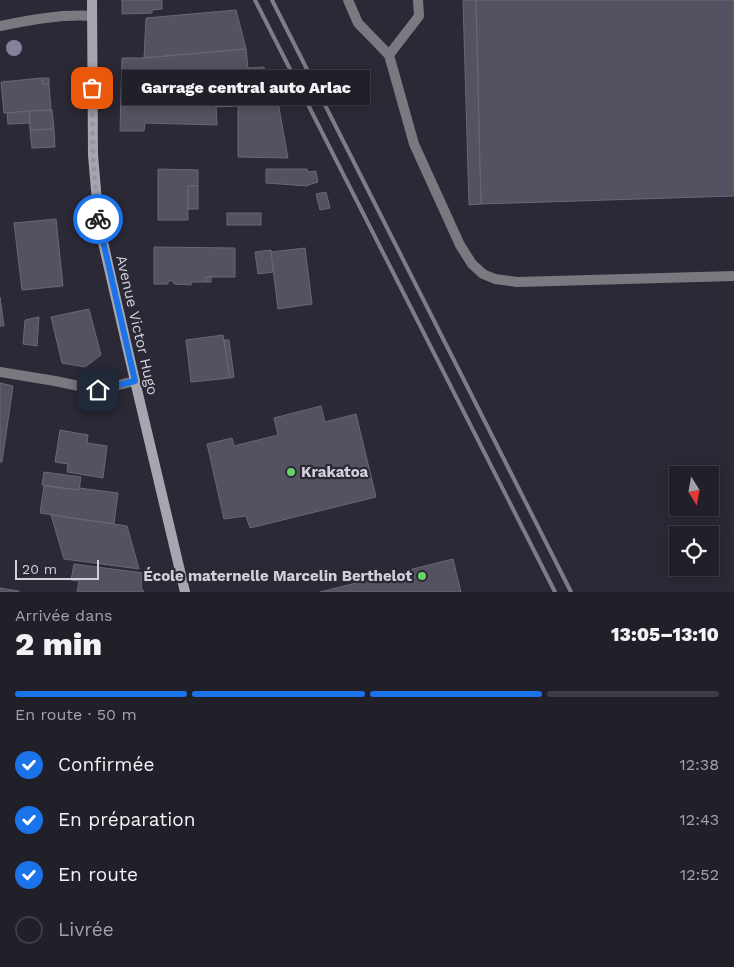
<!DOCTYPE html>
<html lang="fr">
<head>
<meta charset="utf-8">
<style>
  :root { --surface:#211f28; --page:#2d2c34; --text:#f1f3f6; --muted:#a2a2a8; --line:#3e3d45; --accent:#1a73e8 }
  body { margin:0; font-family:"Work Sans",sans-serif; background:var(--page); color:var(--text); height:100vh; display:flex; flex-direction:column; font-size:19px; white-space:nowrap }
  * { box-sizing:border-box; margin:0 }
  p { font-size:16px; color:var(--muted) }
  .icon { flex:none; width:28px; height:28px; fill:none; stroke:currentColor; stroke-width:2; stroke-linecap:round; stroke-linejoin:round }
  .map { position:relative; height:592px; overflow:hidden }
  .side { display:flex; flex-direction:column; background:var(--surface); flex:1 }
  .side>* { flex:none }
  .needle { width:32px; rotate:169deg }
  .buttons { position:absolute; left:669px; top:466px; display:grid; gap:10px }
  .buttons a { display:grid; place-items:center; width:50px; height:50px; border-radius:0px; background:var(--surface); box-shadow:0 2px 12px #0003,0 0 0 1px var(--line); font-size:25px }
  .scale { position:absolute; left:15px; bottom:12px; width:84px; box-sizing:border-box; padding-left:5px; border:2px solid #d1d0d8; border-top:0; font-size:14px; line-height:18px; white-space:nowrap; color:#d1d0d8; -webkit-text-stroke:4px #2c2936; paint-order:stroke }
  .pin { position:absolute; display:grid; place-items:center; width:42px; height:42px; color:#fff; margin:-21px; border-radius:10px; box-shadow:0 2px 8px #0006 }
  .courier { position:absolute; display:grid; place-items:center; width:50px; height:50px; margin:-25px; border:4px solid #1a73e8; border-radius:50%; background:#fff; color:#222; box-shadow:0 1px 6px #0007 }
  .bubble { position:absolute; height:35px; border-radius:0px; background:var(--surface); box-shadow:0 2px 12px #0003,0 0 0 1px var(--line); font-size:16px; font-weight:800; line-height:35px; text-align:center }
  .headline em { font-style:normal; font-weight:800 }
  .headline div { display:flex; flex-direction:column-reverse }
  .headline { display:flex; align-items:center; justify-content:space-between; height:85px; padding:0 15px }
  h1 { font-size:32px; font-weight:800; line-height:38px }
  .bar { display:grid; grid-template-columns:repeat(4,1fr); gap:8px 5px; align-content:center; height:60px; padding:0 15px }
  .bar i { height:6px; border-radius:4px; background:var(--line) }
  .bar .current { background:var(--accent) }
  .bar p { grid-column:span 4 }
  ol { padding:0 15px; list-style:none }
  li { display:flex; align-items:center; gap:15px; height:55px }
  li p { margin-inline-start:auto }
  li .icon { padding:5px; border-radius:50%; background:var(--accent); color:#fff; stroke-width:4 }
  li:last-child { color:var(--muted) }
  li i { width:28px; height:28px; border:2px solid var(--line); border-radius:50% }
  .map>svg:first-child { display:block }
</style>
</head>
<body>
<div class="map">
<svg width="734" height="592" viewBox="0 0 734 592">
  <rect width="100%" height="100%" fill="#2c2936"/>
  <!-- building -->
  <g fill="#545160" stroke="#6a6776">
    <polygon points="122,0 162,0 162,9 152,10 152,13 122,14"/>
    <polygon points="463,0 476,0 481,204 469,205"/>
    <polygon points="476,0 734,0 734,196 481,204"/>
    <polygon points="236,10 246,49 144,58 146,18"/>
    <polygon points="246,49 248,68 264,67 265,77 278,102 288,158 238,157 238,106 216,107 217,125 145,123 144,131 120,131 122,58 144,58"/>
    <polygon points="42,78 49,78 49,84 43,84"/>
    <polygon points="42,78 43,84 49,84 51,110 4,113 1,82"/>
    <polygon points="52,110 54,129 30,130 29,111"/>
    <polygon points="29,111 30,123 8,124 7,113"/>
    <polygon points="54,129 55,147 32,148 30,130"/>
    <polygon points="158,169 198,170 198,186 188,186 188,220 158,220"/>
    <polygon points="266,169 307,169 308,172 316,171 318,182 308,185 308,186 266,183"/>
    <rect x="188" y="186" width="10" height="23"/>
    <polygon points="326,192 330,208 320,210 316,194"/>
    <rect x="227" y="213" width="34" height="12"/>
    <polygon points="56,219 63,286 22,290 14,223"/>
    <polygon points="154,247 235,248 235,277 206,277 206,282 191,282 191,285 174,284 173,281 168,281 168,284 154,284"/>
    <polygon points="305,248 312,304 278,309 271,252"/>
    <polygon points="271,250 273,272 258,274 255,252"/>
    <rect x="206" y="277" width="5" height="5"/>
    <polygon points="0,297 4,326 0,326"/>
    <polygon points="89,309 101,355 85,367 62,363 51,317"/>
    <polygon points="39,317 37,346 23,344 25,320"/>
    <polygon points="223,335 230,378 191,382 186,340"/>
    <polygon points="224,340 229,340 234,377 230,378"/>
    <polygon points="0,383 13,386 2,462 0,462"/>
    <polygon points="321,406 325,422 356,414 376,497 250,528 246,516 224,519 207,444 232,438 234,446 278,435 274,418"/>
    <polygon points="60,430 88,435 87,443 107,446 103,478 67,472 68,464 55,462"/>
    <polygon points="44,472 81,477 79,490 42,485"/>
    <polygon points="44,486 79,490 80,488 87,489 118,493 114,524 40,513"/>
    <polygon points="51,515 127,526 139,569 64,559"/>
    <polygon points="453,559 461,592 320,592"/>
    <polygon points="74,564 143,573 141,587 144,592 77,592 79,581 71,580"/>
    <polygon points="0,588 19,591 19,592 0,592"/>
  </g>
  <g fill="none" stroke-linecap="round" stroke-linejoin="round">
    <!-- lane -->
    <g stroke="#7a7980" stroke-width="10">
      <polyline points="348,0 358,23 389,55 414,144 460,245 472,264 483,274 495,279 517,282 734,276"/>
      <polyline points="389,55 419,16 418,0"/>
    </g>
    <!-- street -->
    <g stroke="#7a7980" stroke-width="10">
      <path d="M 0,26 C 30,20 61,14 92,16"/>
      <polyline points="0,372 55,381 98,390 135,381"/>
    </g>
    <!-- secondary -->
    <polyline stroke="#a7a5b0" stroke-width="10" points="92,0 93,155 99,225 135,381 185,592"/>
    <!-- rail -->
    <g stroke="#7e7c86" stroke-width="4">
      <polyline points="255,0 555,592"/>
      <polyline points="272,0 571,592"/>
    </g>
  </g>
  <!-- trees -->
  <circle fill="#86809d" cx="14" cy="48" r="8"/>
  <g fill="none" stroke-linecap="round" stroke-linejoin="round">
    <!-- done -->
    <polyline stroke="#97969f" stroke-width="5" stroke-dasharray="0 9" points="92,88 93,155 98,219"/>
    <!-- route -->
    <polyline stroke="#1a73e8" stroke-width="6" points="98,390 135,381 98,219"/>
  </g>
  <!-- markers -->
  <g fill="#63d468" stroke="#2c2936" stroke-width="2">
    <circle cx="291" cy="472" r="5"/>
    <circle cx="422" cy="576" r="5"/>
  </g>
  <g text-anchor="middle" stroke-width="4.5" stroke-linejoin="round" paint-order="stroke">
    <!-- street labels -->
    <g font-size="15" fill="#d1d0d8" stroke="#2c2936">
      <text transform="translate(137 325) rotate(77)" y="5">Avenue Victor Hugo</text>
    </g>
    <!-- poi labels -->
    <g font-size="15" font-weight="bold" fill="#d1d0d8" stroke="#2c2936" text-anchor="start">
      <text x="301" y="477">Krakatoa</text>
      <text x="412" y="581" text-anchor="end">École maternelle Marcelin Berthelot</text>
    </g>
  </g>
</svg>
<div class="buttons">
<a><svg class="needle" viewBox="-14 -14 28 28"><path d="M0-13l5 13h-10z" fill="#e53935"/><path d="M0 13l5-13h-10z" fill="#a2a2a8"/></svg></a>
<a><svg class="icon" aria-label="locate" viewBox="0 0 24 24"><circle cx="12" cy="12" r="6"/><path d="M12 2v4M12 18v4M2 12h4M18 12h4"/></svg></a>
</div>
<div class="scale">20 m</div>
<div class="pin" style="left:92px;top:88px;background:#ea580c"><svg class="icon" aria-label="bag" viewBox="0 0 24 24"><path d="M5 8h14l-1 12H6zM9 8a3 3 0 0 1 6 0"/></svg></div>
<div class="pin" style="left:98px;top:390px;background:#1f2937"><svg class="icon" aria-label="home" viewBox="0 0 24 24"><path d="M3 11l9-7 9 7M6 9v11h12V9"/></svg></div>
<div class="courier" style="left:98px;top:219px"><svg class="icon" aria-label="bike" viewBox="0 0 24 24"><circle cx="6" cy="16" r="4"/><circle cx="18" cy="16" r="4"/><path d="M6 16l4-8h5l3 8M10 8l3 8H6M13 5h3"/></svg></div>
<div class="bubble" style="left:122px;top:70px;width:248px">Garrage central auto Arlac</div>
</div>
<section class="side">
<div class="headline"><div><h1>2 min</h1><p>Arrivée dans</p></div><em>13:05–13:10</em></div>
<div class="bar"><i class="current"></i><i class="current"></i><i class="current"></i><i></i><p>En route · 50 m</p></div>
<ol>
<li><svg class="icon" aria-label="check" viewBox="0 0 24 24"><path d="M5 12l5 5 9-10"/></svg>Confirmée<p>12:38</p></li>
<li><svg class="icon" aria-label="check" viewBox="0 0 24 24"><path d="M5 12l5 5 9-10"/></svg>En préparation<p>12:43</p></li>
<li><svg class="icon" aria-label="check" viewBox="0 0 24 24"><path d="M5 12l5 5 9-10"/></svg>En route<p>12:52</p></li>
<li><i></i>Livrée</li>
</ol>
</section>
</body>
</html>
